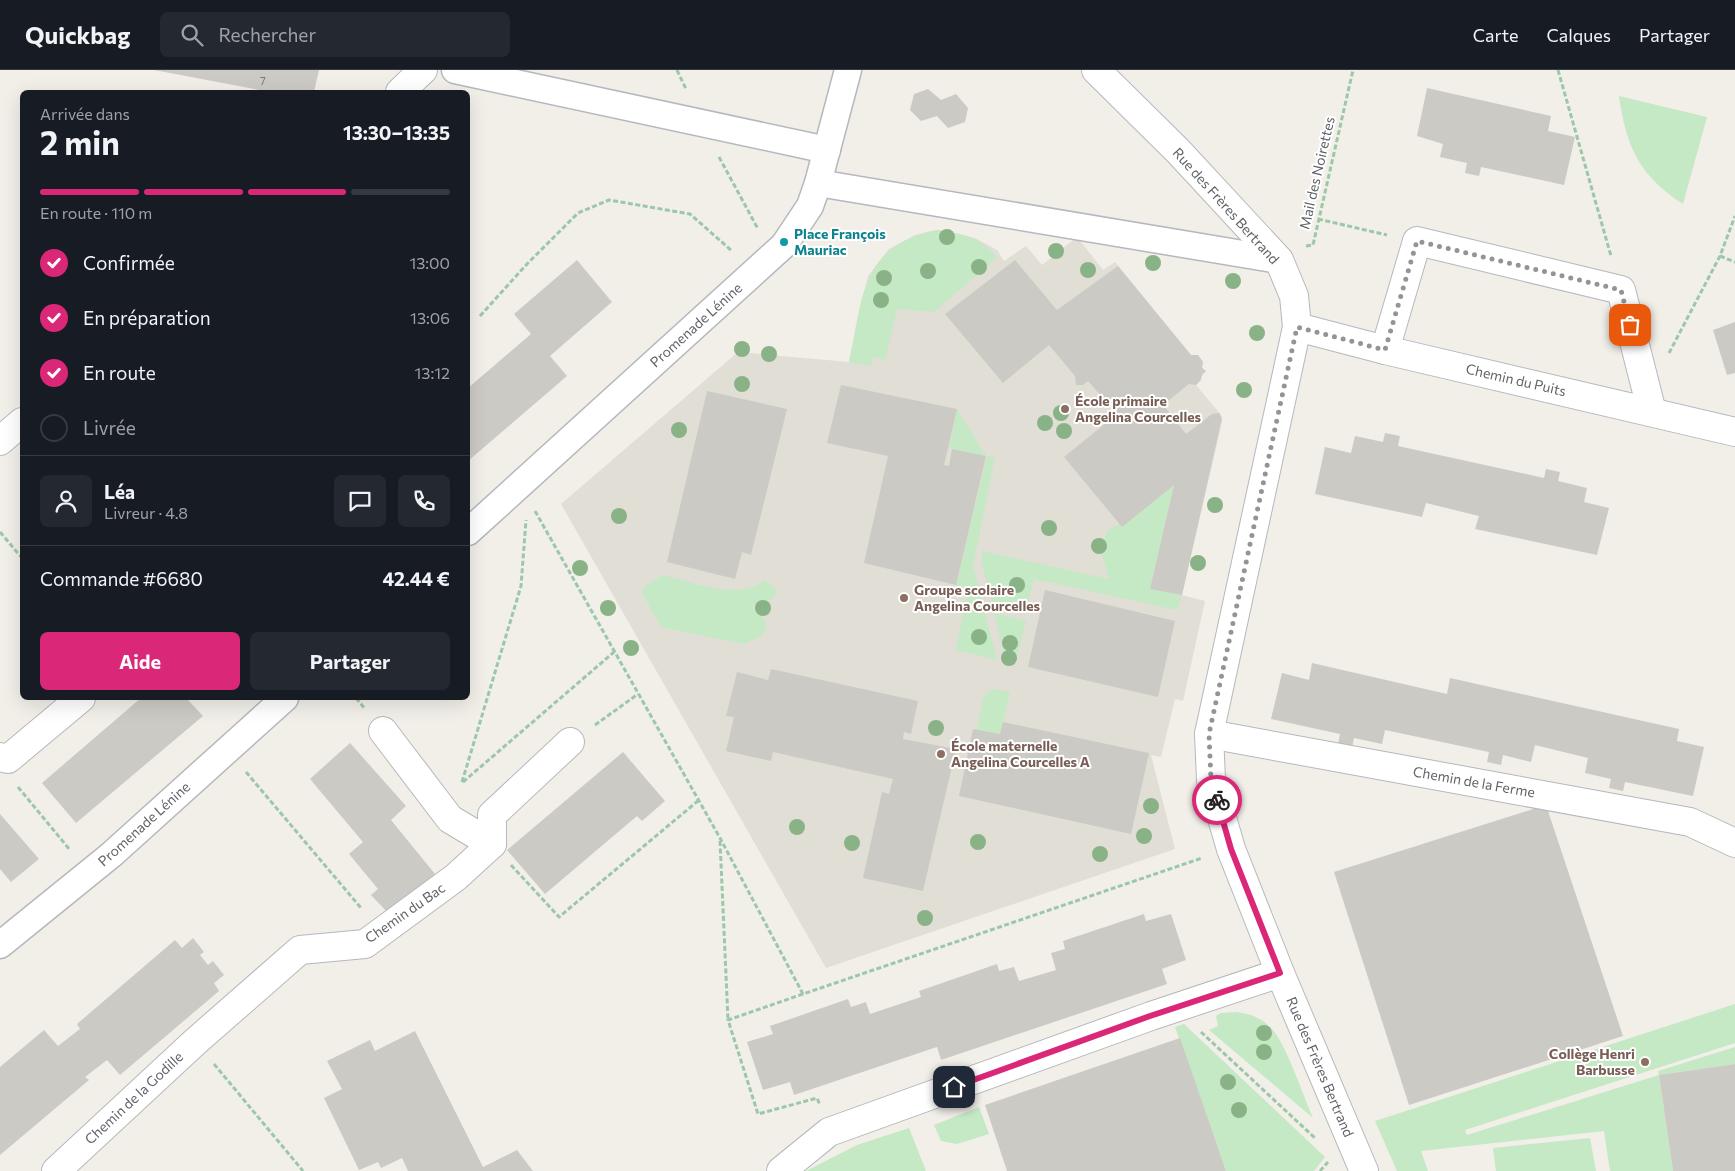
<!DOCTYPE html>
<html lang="fr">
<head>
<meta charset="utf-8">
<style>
  :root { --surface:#171b24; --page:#242831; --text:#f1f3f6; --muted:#9ea1a6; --line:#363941; --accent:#db2777 }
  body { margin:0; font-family:Commissioner,sans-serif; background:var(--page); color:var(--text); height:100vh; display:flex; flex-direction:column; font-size:19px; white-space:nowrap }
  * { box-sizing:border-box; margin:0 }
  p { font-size:16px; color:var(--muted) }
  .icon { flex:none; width:28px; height:28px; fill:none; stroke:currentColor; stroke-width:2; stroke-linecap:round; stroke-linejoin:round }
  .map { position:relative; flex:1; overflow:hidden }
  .side { position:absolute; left:20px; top:20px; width:450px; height:610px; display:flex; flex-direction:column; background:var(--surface); border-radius:8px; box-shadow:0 5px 20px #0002 }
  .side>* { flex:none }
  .pin { position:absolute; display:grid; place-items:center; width:42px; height:42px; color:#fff; margin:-21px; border-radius:10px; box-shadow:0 2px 8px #0006 }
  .courier { position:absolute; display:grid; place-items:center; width:50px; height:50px; margin:-25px; border:4px solid #db2777; border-radius:50%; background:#fff; color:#222; box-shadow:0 1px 6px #0007 }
  .headline em { font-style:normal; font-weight:700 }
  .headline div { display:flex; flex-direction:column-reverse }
  .headline { display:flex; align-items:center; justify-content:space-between; height:85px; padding:0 20px }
  h1 { font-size:32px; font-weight:700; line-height:38px }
  .bar { display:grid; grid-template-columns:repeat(4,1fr); gap:8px 5px; align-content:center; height:60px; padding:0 20px }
  .bar i { height:6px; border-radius:4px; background:var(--line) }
  .bar .active { background:var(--accent) }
  .bar p { grid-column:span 4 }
  .line { display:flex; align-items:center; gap:12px; padding:0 20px; border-top:1px solid var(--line) }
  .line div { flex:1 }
  .round { display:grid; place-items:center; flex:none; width:52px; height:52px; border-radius:8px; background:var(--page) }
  ol { padding:0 20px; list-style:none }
  li { display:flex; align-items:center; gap:15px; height:55px }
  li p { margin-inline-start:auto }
  li .icon { padding:5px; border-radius:50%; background:var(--accent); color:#fff; stroke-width:4 }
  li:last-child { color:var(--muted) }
  li i { width:28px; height:28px; border:2px solid var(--line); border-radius:50% }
  .button { display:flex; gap:10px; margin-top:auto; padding:10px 20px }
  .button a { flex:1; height:58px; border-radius:8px; background:var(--accent); color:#fff; font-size:20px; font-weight:700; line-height:58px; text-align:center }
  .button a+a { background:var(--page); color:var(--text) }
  header { display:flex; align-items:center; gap:30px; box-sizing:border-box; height:70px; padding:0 25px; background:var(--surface); border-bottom:1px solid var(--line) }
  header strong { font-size:24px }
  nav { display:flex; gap:28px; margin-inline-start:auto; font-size:18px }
  .search { width:350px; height:45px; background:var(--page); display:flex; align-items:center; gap:12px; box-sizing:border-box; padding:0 18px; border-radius:8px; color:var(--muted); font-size:19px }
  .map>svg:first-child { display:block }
</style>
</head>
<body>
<header>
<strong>Quickbag</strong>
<div class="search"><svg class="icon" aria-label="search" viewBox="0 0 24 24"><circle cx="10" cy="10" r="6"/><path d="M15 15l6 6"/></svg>Rechercher</div>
<nav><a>Carte</a><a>Calques</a><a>Partager</a></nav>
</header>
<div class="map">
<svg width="1735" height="1101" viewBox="0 0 1735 1101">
  <rect width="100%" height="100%" fill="#f1efe8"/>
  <!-- education -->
  <polygon fill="#e1ded6" points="937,160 975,168 997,180 1004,191 1026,176 1042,195 1077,167 1103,200 1115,192 1191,285 1198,285 1203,292 1202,298 1206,301 1196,315 1221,345 1222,352 1182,525 1205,531 1183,631 1175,629 1161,687 1151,685 1175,779 826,898 561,434 738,282 849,292 868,206 889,179 915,165"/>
  <!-- green -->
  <g fill="#c5e8c5">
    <path d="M 1619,26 L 1707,47 L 1683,134 C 1639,106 1626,76 1619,26 Z"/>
    <path d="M 937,160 C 964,164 978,166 997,187 L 934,242 L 897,239 L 885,290 L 873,287 L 871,296 L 849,292 C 863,227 860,176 937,160 Z"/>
    <polygon points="957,339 986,386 949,378"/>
    <polygon points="987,386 995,387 973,496 997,590 959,581 956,578 968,518 956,515"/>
    <polygon points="1174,415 1150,518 1182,525 1177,540 1034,509 1025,544 993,534 982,495 982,481 1109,509 1102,484 1106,462 1121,453 1122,456"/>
    <path d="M 663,505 C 696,513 735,531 765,510 L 777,521 L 773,528 L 752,537 L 764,549 L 767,558 L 760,567 L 744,574 L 661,557 L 642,523 L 644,517 Z"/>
    <polygon points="994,543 1026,551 1015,595 1006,592"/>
    <polygon points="992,619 1010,622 1000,664 977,660 983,628"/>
    <polygon points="1735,934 1735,973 1465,1060 1467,1065 1659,1005 1658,1001 1735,977 1735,994 1659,1005 1673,1101 1610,1101 1604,1061 1421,1081 1428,1101 1397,1101 1375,1051"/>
    <path d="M 1236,942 C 1250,944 1260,947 1270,957 C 1286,972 1303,1026 1313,1048 L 1209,960 L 1218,956 L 1216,946 L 1221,943 Z"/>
    <polygon points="1184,954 1325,1087 1314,1101 1226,1101 1175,957"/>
    <polygon points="979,1037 989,1064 957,1074 941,1071 934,1055"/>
    <polygon points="909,1058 926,1101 806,1101 857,1075"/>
    <polygon points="1590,1068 1596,1101 1496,1101 1493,1078"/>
  </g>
  <!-- building -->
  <g fill="#cccac5">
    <polygon points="154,0 319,0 314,22 270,22"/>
    <polygon points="1427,18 1551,46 1548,61 1575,67 1564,115 1481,97 1479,106 1465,103 1467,93 1440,87 1443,74 1417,66"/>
    <polygon points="928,19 941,30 956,24 968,38 965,52 948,58 937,46 921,51 910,40 914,24"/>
    <polygon points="577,190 612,232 550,286 567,306 468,391 468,318 531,264 514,244"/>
    <polygon points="1015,190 1057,240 1118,196 1191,285 1198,285 1203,292 1202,298 1206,301 1202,304 1201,310 1196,315 1189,314 1163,335 1186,364 1212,344 1219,343 1222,348 1182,525 1150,519 1174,415 1122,457 1064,387 1117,344 1088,311 1083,315 1076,315 1075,306 1049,275 1003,313 945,244"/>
    <polygon points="1735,252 1735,303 1727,305 1713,260"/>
    <polygon points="841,315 957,339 944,395 949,396 952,379 986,386 956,515 864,493 888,386 827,373"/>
    <polygon points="707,321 787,339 751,485 742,482 735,509 667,492"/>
    <polygon points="1385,363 1400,366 1398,376 1544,408 1546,399 1560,402 1558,411 1587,418 1584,432 1609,438 1597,485 1475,459 1479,446 1426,433 1422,447 1315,424 1325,377 1351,383 1355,366 1383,372"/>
    <polygon points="1045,520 1175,551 1158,627 1028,597"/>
    <polygon points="1312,593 1447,624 1450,608 1679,659 1677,671 1704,677 1693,726 1625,712 1623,721 1609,718 1611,709 1585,703 1588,688 1535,675 1531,692 1503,685 1501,695 1487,692 1489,682 1385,660 1382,674 1354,668 1352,677 1338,674 1340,664 1271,649 1282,603 1309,610"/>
    <polygon points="771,599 918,631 911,664 904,662 903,669 956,679 923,821 863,808 882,722 889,724 893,709 773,682 771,691 726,681 734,647 726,646 737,602 768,610"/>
    <polygon points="141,628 186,628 203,646 76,753 42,713"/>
    <polygon points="1003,652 1149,683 1131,764 959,726 973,659 1000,664"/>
    <polygon points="350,673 406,736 391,750 435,804 389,844 371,825 378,819 349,784 363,772 310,709"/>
    <polygon points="623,682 665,731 642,751 637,746 545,824 507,780"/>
    <polygon points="1546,735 1623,966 1409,1035 1334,802"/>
    <polygon points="0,744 39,789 11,812 0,799"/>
    <polygon points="1144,844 1146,851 1171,844 1186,890 1162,899 1167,914 941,990 937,977 794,1025 790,1012 763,1020 747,972 773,964 770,956 848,929 851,937 866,932 870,944 921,927 919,921 997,894 999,901 1014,897 1019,911 1056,900 1051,883 1065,879 1063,871"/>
    <polygon points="193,868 204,882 200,885 208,895 213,891 224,905 214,913 219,921 120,1005 107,990 85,1007 89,1010 0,1085 0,997 44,960 58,976 80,959 77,954 175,870 182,878"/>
    <polygon points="415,961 483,1097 517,1080 533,1101 408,1101 402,1088 381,1098 378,1092 359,1100 324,1028 342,1019 327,991 370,970 375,981"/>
    <polygon points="1180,968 1226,1101 1007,1101 985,1035"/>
    <polygon points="1735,994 1735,1101 1673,1101 1659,1005"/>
  </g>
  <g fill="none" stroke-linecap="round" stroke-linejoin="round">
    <!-- pedestrian casing -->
    <g stroke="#b5b8bc" stroke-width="29">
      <g id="pedestrian">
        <polyline points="455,0 827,80"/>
        <polyline points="818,113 1279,190"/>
        <polyline points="468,462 784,175 810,136 818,113 848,0"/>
        <polyline points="0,875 111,785 285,628"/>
      </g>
    </g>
    <!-- minor casing -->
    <g stroke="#b5b8bc" stroke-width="30">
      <g id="minor">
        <polyline points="1096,0 1178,81 1279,190 1294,226 1297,257 1209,664 1211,710 1231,779 1280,903 1364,1101"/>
        <polyline points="1297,257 1385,280 1735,362"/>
        <polyline points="1385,280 1417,171 1621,220 1652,342"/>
        <polyline points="383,661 450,749 492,774"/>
        <polyline points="1209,664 1690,752 1735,773"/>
        <polyline points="0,687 8,689 81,628"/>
        <polyline points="56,1101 195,972 300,880 365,874 456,807 492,774 492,745 570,672"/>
        <polyline points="781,1101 829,1062 1151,946 1280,903"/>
      </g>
    </g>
    <!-- tertiary casing -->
    <g stroke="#b5b8bc" stroke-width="30">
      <g id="tertiary">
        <polyline points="400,22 423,0"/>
        <polyline points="0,371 22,352"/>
      </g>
    </g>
    <!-- path -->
    <g stroke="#9cc7a9" stroke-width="3" stroke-dasharray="5 2.5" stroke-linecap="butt">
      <polyline points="677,0 686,19"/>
      <polyline points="1558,0 1611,186"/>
      <polyline points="719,87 758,159"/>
      <polyline points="1318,149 1387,165"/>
      <polyline points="1306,176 1313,175 1353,0"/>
      <polyline points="1720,186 1735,192"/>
      <polyline points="480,246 527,194 578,143 609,130 690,144 732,181"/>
      <polyline points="1669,283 1720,186 1735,146"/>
      <polyline points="535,441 720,768 803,924 1202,788"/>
      <polyline points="0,462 22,488"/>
      <polyline points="356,628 365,639"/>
      <polyline points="595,655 638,624"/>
      <polyline points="246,702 361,838"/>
      <polyline points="462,712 521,516 526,450"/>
      <polyline points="463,712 614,582"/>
      <polyline points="18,717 70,780"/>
      <polyline points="720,771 728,950"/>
      <polyline points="511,795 559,847 699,730"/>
      <polyline points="803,924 728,950 758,1044 817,1028 820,1035"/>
      <polyline points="1201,962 1315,1068"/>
      <polyline points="214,994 303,1101"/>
      <polyline points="1320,1101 1328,1092"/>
    </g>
    <!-- pedestrian -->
    <use href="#pedestrian" stroke="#fff" stroke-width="26"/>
    <!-- minor -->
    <use href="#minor" stroke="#fff" stroke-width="28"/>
    <!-- tertiary -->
    <use href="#tertiary" stroke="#fff" stroke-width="28"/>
  </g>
  <!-- trees -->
  <g fill="#89b387">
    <circle cx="947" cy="167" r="8"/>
    <circle cx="1056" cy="181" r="8"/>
    <circle cx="1153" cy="193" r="8"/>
    <circle cx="979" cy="197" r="8"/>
    <circle cx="1088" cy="200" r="8"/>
    <circle cx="928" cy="201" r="8"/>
    <circle cx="884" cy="208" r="8"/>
    <circle cx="1233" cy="211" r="8"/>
    <circle cx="881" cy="230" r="8"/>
    <circle cx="1257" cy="263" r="8"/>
    <circle cx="742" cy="279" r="8"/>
    <circle cx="769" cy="284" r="8"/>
    <circle cx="742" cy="314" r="8"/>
    <circle cx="1244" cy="320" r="8"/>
    <circle cx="1061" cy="343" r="8"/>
    <circle cx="1045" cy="353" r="8"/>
    <circle cx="679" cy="360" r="8"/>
    <circle cx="1064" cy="361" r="8"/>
    <circle cx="1215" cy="435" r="8"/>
    <circle cx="619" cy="446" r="8"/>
    <circle cx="1049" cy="458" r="8"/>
    <circle cx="1099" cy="476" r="8"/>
    <circle cx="1198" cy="493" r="8"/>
    <circle cx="580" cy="498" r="8"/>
    <circle cx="1017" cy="515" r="8"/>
    <circle cx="608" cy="538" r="8"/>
    <circle cx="763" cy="538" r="8"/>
    <circle cx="979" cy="567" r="8"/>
    <circle cx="1010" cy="573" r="8"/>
    <circle cx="631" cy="578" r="8"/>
    <circle cx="1009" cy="588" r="8"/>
    <circle cx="936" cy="658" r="8"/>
    <circle cx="1151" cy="736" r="8"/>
    <circle cx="797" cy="757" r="8"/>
    <circle cx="1144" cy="766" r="8"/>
    <circle cx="978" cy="772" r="8"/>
    <circle cx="852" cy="773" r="8"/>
    <circle cx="1100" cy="784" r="8"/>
    <circle cx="925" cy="848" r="8"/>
    <circle cx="1264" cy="963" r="8"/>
    <circle cx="1264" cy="982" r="8"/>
    <circle cx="1228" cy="1012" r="8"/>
    <circle cx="1239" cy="1040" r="8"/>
  </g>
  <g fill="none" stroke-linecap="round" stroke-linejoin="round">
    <!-- done -->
    <polyline stroke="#929495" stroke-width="5" stroke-dasharray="0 9" points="1217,730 1211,710 1209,664 1297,257 1385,280 1417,171 1621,220 1630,255"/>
    <!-- route -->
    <polyline stroke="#db2777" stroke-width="6" points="954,1017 1150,946 1280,903 1231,779 1217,730"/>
  </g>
  <!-- markers -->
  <circle fill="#0f9aa8" stroke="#fff" stroke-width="2" cx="784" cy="172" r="5"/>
  <g fill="#8d6e63" stroke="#fff" stroke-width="2">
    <circle cx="1065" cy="339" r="5"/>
    <circle cx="904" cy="528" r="5"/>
    <circle cx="941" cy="684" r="5"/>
    <circle cx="1645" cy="992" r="5"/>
  </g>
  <g text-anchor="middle" stroke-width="4" stroke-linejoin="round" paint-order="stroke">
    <!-- number labels -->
    <g font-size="11" fill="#7a7d7f">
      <text x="263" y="15">7</text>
    </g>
    <!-- street labels -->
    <g font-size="14" fill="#5f6368" stroke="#fff">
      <text transform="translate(1317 103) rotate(-77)" y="5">Mail des Noirettes</text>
      <text transform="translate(1226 136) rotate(48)" y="5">Rue des Frères Bertrand</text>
      <text transform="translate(696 255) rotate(-42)" y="5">Promenade Lénine</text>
      <text transform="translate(1516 310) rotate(13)" y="5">Chemin du Puits</text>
      <text transform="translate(1474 712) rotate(10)" y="5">Chemin de la Ferme</text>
      <text transform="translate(144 754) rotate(-42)" y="5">Promenade Lénine</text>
      <text transform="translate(405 843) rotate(-35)" y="5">Chemin du Bac</text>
      <text transform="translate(1320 997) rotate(67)" y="5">Rue des Frères Bertrand</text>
      <text transform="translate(134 1028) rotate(-43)" y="5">Chemin de la Godille</text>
    </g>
    <!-- culture labels -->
    <g font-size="14" font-weight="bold" fill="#0d838f" stroke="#fff" text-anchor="start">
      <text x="794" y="169">Place François<tspan x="794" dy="16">Mauriac</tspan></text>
    </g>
    <!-- education labels -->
    <g font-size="14" font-weight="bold" fill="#785e54" stroke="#fff" text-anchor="start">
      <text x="1075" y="336">École primaire<tspan x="1075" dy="16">Angelina Courcelles</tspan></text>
      <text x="914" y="525">Groupe scolaire<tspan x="914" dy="16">Angelina Courcelles</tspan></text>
      <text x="951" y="681">École maternelle<tspan x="951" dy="16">Angelina Courcelles A</tspan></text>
      <text x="1635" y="989" text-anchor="end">Collège Henri<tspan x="1635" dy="16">Barbusse</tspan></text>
    </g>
  </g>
</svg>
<div class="pin" style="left:1630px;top:255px;background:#ea580c"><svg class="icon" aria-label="bag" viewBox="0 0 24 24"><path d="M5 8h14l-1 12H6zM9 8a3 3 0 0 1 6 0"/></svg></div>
<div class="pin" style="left:954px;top:1017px;background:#1f2937"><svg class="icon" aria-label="home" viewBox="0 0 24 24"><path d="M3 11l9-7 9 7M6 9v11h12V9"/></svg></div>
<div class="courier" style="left:1217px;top:730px"><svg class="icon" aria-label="bike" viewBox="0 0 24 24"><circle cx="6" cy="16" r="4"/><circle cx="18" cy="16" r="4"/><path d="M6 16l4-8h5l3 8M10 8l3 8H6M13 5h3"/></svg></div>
<section class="side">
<div class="headline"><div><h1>2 min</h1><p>Arrivée dans</p></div><em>13:30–13:35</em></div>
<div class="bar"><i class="active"></i><i class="active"></i><i class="active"></i><i></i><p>En route · 110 m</p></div>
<ol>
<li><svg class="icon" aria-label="check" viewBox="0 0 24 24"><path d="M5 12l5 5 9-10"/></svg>Confirmée<p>13:00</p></li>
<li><svg class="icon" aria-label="check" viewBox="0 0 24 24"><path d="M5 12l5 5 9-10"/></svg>En préparation<p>13:06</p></li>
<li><svg class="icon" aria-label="check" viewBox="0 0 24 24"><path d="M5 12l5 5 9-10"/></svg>En route<p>13:12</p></li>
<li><i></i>Livrée</li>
</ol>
<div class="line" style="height:90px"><a class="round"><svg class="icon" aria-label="person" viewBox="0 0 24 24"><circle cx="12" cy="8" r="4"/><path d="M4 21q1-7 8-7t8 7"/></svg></a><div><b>Léa</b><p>Livreur · 4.8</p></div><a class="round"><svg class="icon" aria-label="chat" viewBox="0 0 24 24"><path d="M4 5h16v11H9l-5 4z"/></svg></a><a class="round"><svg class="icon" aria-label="phone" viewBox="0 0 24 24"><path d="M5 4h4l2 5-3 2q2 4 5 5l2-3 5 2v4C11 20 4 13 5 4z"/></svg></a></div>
<div class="line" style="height:65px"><div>Commande #6680</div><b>42.44 €</b></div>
<div class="button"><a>Aide</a><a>Partager</a></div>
</section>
</div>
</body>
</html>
